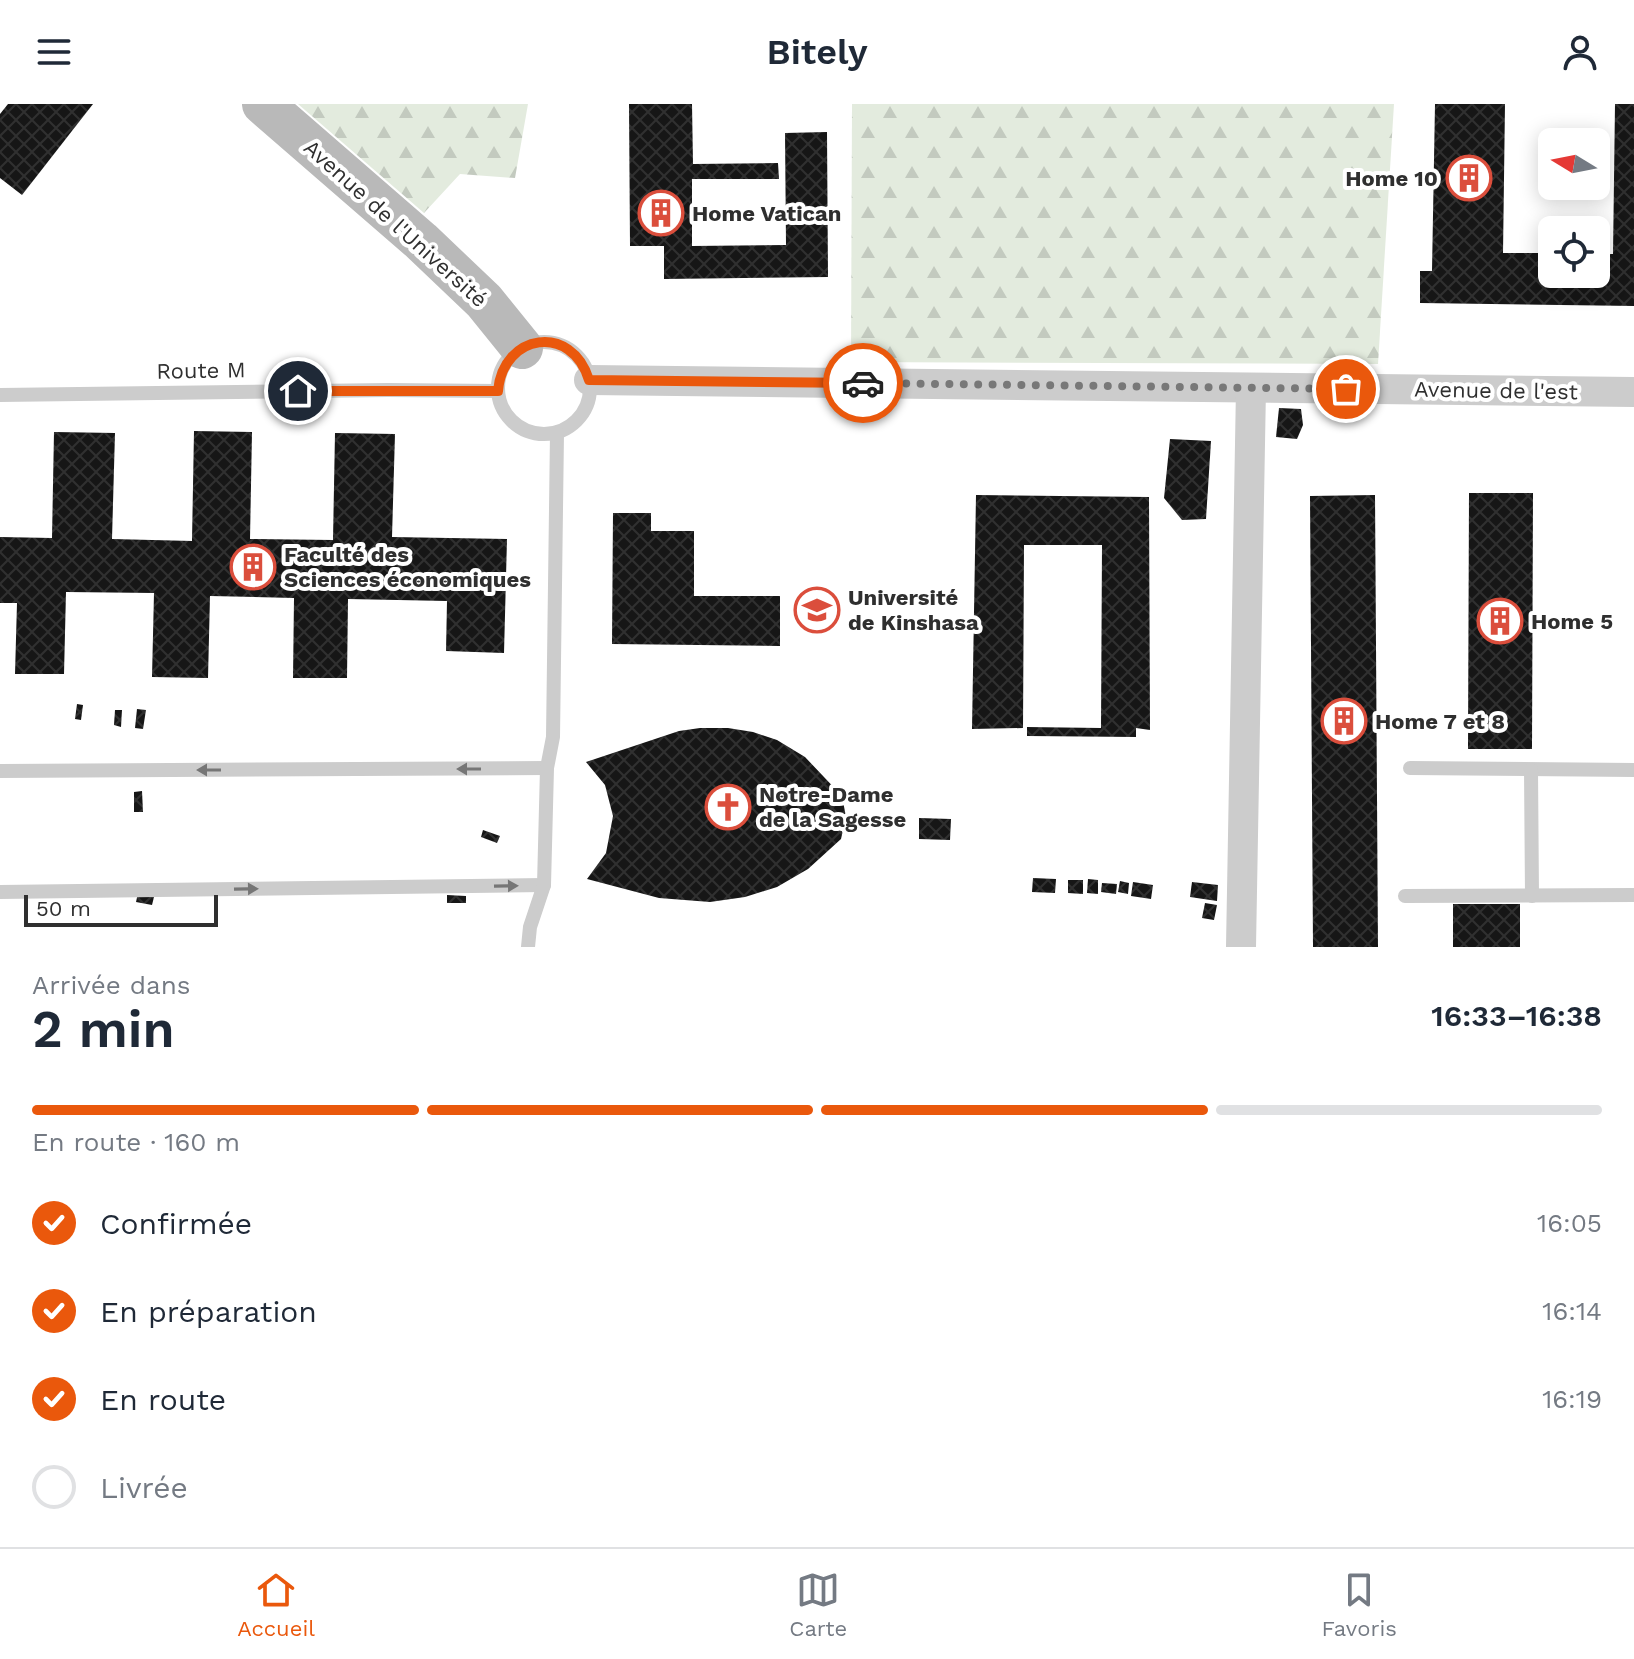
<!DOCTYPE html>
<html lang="fr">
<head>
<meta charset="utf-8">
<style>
  :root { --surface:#fff; --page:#f6f6f7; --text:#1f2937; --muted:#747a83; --line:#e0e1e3; --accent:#ea580c }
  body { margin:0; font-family:"Work Sans",sans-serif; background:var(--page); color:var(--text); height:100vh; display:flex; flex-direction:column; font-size:30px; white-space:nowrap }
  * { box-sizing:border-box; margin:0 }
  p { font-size:26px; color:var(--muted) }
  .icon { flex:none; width:44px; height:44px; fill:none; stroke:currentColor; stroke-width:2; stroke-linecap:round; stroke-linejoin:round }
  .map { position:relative; height:843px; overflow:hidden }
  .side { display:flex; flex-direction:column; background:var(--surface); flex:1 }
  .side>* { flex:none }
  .needle { width:52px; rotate:280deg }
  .tools { position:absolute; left:1538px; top:24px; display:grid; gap:16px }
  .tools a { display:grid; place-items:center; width:72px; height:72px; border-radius:12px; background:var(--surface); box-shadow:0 4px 20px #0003; font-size:40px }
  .scale { position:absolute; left:24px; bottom:20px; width:194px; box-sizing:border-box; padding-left:8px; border:4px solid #2f2f2f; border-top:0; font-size:22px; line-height:28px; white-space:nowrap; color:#2f2f2f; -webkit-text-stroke:6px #fff; paint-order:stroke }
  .pin { position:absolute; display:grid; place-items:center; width:68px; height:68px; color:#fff; margin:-34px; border:4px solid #fff; border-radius:50%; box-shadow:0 2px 8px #0007 }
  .courier { position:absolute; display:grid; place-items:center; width:80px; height:80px; margin:-40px; border:6px solid #ea580c; border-radius:50%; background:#fff; color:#222; box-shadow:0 2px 10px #0007 }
  .summary em { font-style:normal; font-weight:600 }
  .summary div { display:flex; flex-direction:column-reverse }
  .summary { display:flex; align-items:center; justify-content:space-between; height:136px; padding:0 32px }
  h1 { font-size:52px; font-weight:600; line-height:60px }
  .bar { display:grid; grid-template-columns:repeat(4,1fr); gap:12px 8px; align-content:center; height:96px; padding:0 32px }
  .bar i { height:10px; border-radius:6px; background:var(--line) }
  .bar .on { background:var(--accent) }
  .bar p { grid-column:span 4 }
  ol { padding:0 32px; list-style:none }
  li { display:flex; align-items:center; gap:24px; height:88px }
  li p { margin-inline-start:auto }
  li .icon { padding:8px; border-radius:50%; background:var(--accent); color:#fff; stroke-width:4 }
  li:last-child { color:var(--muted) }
  li i { width:44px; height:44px; border:4px solid var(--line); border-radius:50% }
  header { display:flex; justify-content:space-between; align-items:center; height:104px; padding:0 32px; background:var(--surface); font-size:36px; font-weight:600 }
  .dock { display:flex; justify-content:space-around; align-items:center; height:112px; border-top:2px solid var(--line); background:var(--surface); font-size:22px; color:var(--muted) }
  .dock a { display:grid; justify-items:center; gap:4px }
  .dock .on { color:var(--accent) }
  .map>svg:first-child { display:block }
</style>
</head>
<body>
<header><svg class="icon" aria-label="menu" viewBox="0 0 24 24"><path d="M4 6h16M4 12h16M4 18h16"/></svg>Bitely<svg class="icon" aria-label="person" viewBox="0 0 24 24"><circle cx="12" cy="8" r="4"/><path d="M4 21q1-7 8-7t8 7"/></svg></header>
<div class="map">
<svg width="1634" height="843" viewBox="0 0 1634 843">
  <defs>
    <pattern id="forest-firs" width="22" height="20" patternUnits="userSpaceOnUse" patternTransform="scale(2)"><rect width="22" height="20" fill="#e3ebde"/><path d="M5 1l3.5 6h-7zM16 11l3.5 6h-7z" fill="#c3cabf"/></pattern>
    <pattern id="building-cross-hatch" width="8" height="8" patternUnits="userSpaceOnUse" patternTransform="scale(2)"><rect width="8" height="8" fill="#161616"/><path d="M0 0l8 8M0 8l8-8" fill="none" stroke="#303030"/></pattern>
  </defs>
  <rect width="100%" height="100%" fill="#fff"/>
  <!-- forest -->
  <g fill="url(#forest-firs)">
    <polygon points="298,0 528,0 515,74 460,70 424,109"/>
    <polygon points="852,0 1394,0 1378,260 851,258"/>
  </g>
  <!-- building -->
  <g fill="url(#building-cross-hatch)">
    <polygon points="8,0 93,0 22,91 0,74 0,10"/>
    <polygon points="629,0 692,0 693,60 778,59 779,75 692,75 692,142 786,141 785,29 827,28 828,173 664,175 664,142 630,142"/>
    <polygon points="1435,0 1505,0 1503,149 1552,149 1552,170 1596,170 1596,150 1613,150 1615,0 1634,0 1634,202 1420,199 1420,167 1432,167"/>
    <polygon points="1279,304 1301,305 1303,321 1297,335 1276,333"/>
    <polygon points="194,327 252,328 250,435 333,436 335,329 395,330 392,433 507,435 504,549 446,547 447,497 348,495 347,574 293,574 294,494 210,492 208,574 152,573 154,489 66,488 64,570 15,570 17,499 0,499 0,433 52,434 54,328 115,329 112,435 192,437"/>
    <polygon points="1170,335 1211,337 1206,415 1182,416 1164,394"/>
    <polygon points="1469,389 1533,389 1532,645 1468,645"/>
    <polygon points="976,391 1149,393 1150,626 1136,624 1136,633 1027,632 1027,623 1101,624 1102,441 1024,441 1023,624 972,625"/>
    <polygon points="1375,391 1378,843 1313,843 1310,392"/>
    <polygon points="613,409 651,409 651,427 694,427 694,492 780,492 780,542 612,540"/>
    <polygon points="77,600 83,601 81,616 75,615"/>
    <polygon points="137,605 146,606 143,625 135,624"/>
    <polygon points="115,606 122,606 121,623 114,621"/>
    <polygon points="700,624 728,624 753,628 777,636 805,653 842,692 846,713 841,735 808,765 777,783 745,793 710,798 659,794 587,775 606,749 613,712 605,681 586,658 679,627"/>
    <polygon points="142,687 143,708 134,708 134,688"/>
    <polygon points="919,714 951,715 950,736 919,735"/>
    <polygon points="483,726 500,732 497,739 481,733"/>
    <polygon points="1033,774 1056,775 1055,789 1032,788"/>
    <polygon points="1088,775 1098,776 1098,790 1087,789"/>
    <polygon points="1068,776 1083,776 1083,790 1068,789"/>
    <polygon points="1120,777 1129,779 1128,790 1118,788"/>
    <polygon points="1133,778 1153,781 1151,795 1131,792"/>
    <polygon points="1192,778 1218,781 1217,797 1190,793"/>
    <polygon points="1102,779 1117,780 1116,790 1101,788"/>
    <polygon points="138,789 154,793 152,801 136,798"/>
    <polygon points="447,791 466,792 466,799 447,799"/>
    <polygon points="1205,799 1217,801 1214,816 1202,814"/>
    <rect x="1453" y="800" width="67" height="43"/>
  </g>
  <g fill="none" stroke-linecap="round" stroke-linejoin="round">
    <!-- lane -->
    <g stroke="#ccc" stroke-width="14">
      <circle cx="544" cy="284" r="46"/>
      <polyline points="0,291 388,286 498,287"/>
      <polyline points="1410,664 1634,666"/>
      <polyline points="1531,666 1532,792"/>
      <polyline points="0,667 547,664"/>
      <polyline points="0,788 544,781"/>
      <polyline points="1405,792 1634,791"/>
      <polyline points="528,843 530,823 544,781 547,664 553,633 557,329"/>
    </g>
    <!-- street -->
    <g stroke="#ccc" stroke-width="30">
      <polyline points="589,276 1634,288"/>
      <polyline points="1241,843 1251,284"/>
    </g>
    <!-- secondary -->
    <polyline stroke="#b9b9b9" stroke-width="42" points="263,0 421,137 484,197 522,244"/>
  </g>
  <!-- one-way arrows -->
  <defs><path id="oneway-solid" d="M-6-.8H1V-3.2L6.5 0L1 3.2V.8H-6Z" transform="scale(2)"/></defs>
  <g fill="#767676">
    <use href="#oneway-solid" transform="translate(469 665) rotate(180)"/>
    <use href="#oneway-solid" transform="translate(209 666) rotate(180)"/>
    <use href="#oneway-solid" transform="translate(506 782) rotate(-1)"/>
    <use href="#oneway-solid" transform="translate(246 785) rotate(-1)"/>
  </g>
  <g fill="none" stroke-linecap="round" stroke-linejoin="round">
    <!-- done -->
    <polyline stroke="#787878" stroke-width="8" stroke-dasharray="0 14.4" points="863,279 1346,285"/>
    <!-- route -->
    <path stroke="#ea580c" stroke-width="10" d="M 298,287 L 498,287 C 503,229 572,219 589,276 L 863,279"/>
  </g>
  <!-- icons -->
  <defs>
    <g id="building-ring" transform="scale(2.3)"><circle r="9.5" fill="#fff" stroke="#db4e3c" stroke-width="1.5"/><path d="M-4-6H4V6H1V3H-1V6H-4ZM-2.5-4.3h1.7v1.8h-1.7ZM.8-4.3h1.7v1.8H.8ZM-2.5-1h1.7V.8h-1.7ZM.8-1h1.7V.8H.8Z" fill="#db4e3c"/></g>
    <g id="university-ring" transform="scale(2.3)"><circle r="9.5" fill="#fff" stroke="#db4e3c" stroke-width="1.5"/><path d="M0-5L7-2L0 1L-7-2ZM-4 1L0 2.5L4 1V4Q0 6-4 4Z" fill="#db4e3c"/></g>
    <g id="church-ring" transform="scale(2.3)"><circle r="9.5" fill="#fff" stroke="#db4e3c" stroke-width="1.5"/><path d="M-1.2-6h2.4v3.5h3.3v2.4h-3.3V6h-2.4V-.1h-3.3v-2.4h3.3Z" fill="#db4e3c"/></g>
  </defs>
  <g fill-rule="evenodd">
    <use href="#building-ring" x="1469" y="74"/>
    <use href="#building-ring" x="661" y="109"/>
    <use href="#building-ring" x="253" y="463"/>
    <use href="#university-ring" x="817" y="506"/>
    <use href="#building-ring" x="1500" y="517"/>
    <use href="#building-ring" x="1344" y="617"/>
    <use href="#church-ring" x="728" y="703"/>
  </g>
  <g text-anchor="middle" stroke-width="8" stroke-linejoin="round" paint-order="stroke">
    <!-- poi labels -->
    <g font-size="22" font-weight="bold" fill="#2f2f2f" stroke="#fff" text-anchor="start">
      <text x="1438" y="82" text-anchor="end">Home 10</text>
      <text x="692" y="117">Home Vatican</text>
      <text x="284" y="458">Faculté des<tspan x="284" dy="25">Sciences économiques</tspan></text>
      <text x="848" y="501">Université<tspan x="848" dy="25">de Kinshasa</tspan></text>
      <text x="1531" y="525">Home 5</text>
      <text x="1375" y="625">Home 7 et 8</text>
      <text x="759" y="698">Notre-Dame<tspan x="759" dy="25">de la Sagesse</tspan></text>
    </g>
    <!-- street labels -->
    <g font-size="22" fill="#2f2f2f" stroke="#fff">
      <text transform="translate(396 119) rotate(42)" y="8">Avenue de l'Université</text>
      <text transform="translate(201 266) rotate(-1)" y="8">Route M</text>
      <text transform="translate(1496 286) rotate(1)" y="8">Avenue de l'est</text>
    </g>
  </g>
</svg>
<div class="tools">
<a><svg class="needle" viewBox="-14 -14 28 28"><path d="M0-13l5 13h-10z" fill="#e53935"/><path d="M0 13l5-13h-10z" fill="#747a83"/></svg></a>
<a><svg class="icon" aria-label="locate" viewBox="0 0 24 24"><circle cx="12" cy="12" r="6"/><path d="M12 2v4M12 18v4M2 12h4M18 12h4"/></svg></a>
</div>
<div class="scale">50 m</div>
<div class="pin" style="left:1346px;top:285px;background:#ea580c"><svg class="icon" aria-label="bag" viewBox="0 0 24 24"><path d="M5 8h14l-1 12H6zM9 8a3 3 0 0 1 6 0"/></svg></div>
<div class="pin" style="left:298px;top:287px;background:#1f2937"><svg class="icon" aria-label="home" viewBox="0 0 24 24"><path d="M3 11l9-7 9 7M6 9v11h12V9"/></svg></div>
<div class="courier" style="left:863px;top:279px"><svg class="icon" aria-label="car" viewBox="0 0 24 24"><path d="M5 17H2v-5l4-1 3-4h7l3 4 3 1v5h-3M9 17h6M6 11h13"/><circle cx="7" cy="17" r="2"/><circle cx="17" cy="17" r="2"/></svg></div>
</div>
<section class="side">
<div class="summary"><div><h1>2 min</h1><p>Arrivée dans</p></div><em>16:33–16:38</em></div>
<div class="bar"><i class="on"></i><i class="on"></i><i class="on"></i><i></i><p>En route · 160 m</p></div>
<ol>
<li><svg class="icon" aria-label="check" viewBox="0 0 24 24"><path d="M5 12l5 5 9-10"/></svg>Confirmée<p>16:05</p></li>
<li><svg class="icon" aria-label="check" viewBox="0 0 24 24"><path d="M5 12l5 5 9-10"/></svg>En préparation<p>16:14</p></li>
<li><svg class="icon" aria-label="check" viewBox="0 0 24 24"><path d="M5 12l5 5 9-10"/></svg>En route<p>16:19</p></li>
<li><i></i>Livrée</li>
</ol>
</section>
<nav class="dock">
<a class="on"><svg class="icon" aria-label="home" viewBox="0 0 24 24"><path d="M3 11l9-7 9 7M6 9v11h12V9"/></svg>Accueil</a>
<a><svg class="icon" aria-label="map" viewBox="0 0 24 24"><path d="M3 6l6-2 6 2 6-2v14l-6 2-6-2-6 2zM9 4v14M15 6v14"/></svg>Carte</a>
<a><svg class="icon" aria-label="saved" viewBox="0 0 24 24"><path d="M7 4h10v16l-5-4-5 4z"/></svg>Favoris</a>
</nav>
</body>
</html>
